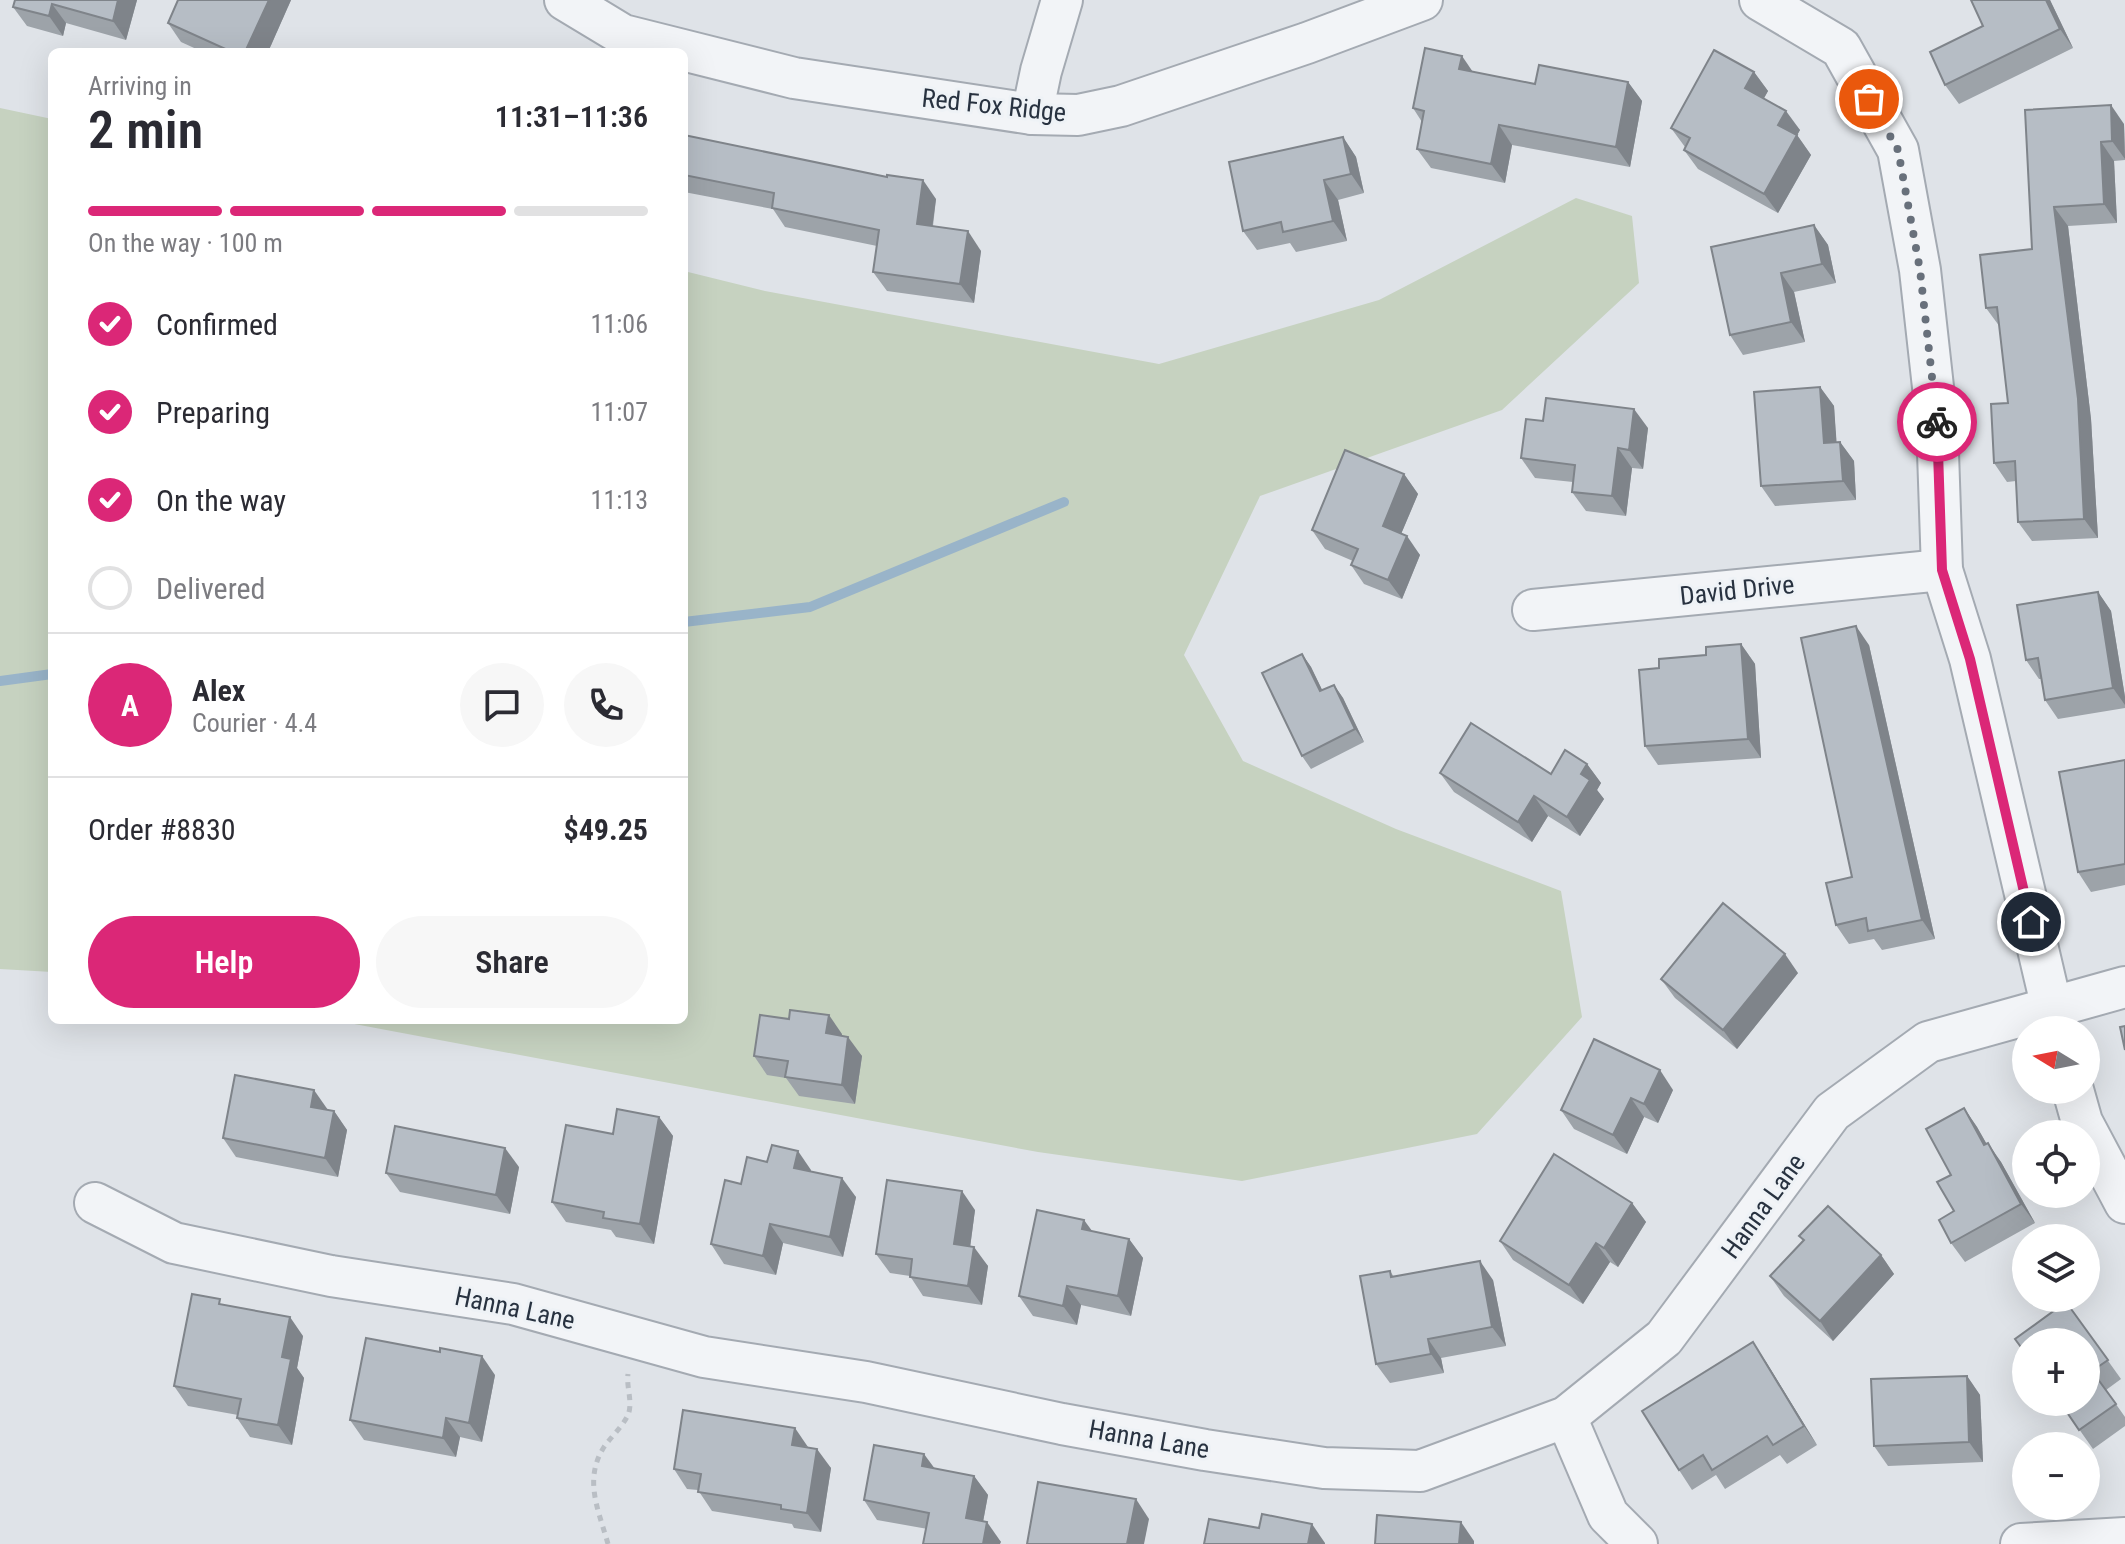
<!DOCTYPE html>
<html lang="en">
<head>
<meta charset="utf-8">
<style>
  :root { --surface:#fff; --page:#f7f7f7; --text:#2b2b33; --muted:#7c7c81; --line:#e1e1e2; --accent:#db2777 }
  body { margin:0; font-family:"Roboto Condensed",sans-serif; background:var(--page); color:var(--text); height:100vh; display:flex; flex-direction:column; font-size:30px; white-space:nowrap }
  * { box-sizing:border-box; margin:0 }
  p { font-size:26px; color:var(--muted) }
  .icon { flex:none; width:44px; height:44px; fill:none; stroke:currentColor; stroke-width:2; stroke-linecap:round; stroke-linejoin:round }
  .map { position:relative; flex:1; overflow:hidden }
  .sheet { position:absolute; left:48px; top:48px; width:640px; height:976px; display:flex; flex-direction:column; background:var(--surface); border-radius:12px; box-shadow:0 8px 32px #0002 }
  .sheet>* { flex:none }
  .needle { width:52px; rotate:280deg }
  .controls { position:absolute; left:2012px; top:1016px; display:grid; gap:16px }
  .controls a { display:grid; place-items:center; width:88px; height:88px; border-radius:50%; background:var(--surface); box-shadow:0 8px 32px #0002; font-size:40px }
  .pin { position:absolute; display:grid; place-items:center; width:68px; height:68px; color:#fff; margin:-34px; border:4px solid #fff; border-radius:50%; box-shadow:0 2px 8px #0007 }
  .courier { position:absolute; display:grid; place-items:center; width:80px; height:80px; margin:-40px; border:6px solid #db2777; border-radius:50%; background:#fff; color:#222; box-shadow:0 2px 10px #0007 }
  .headline em { font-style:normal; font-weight:600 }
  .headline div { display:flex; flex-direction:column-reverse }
  .headline { display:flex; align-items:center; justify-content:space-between; height:136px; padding:0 40px }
  h1 { font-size:52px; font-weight:600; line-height:60px }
  .bar { display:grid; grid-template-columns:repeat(4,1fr); gap:12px 8px; align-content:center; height:96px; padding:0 40px }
  .bar i { height:10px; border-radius:6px; background:var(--line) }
  .bar .on { background:var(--accent) }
  .bar p { grid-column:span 4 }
  .line { display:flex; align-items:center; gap:20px; padding:0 40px; border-top:2px solid var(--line) }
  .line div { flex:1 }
  .round { display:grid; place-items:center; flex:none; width:84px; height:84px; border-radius:42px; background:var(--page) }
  ol { padding:0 40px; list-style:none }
  li { display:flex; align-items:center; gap:24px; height:88px }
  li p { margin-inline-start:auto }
  li .icon { padding:8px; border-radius:50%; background:var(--accent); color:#fff; stroke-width:4 }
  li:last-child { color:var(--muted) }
  li i { width:44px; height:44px; border:4px solid var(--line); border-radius:50% }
  .primary-button { display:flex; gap:16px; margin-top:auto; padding:16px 40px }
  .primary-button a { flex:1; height:92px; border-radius:48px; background:var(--accent); color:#fff; font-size:32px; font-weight:600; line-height:92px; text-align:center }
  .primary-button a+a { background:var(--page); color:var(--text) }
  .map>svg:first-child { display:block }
</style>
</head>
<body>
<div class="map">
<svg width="2125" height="1544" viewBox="0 0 2125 1544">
  <rect width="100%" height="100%" fill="#dfe3e8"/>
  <!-- green -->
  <g fill="#c6d2c0">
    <polygon points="0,108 52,119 52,972 0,969"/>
    <polygon points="1576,198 1632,216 1639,283 1502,410 1260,496 1184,655 1243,761 1396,829 1561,891 1582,1017 1477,1134 1242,1181 1038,1152 333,1020 684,1020 684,271 765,291 1159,364 1379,300"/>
  </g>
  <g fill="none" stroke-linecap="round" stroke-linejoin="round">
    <!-- stream -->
    <g stroke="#99b4c9" stroke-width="10">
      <polyline points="684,622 810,607 1064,502"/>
      <polyline points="0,681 52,674"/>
    </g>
    <!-- minor casing -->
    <g stroke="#a4aab2" stroke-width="44">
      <g id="minor">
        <polyline points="565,0 623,35 794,78 1032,114 1078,115 1121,106 1307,43 1422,0"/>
        <polyline points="1760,0 1841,48 1898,150 1920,270 1937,423 1942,570 1970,659 2057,1030"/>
        <polyline points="1032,114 1041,71 1062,0"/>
        <polyline points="1533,610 1942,570"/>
        <polyline points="2073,1090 2082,1122 2125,1203"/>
        <polyline points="95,1203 174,1243 331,1276 513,1304 704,1357 866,1382 1062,1424 1205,1450 1324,1468 1420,1471 1566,1417 1664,1338 1832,1112 1928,1042 2125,987"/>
        <polyline points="1566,1417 1608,1515 1637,1544"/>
        <polyline points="2021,1544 2125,1538"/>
      </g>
    </g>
    <!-- path -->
    <path stroke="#b9bec4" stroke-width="5" stroke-dasharray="6 6" stroke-linecap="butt" d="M 608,1544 C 599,1511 583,1480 604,1447 C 611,1437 621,1428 627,1417 C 634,1404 626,1388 628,1374"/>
    <!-- minor -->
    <use href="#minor" stroke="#f2f4f7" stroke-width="40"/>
  </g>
  <!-- wall -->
  <g fill="#9da3a9">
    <polygon points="137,0 126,40 66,23 63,36 27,26 13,7"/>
    <polygon points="178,0 291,0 268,52 203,52 181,42 168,23"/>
    <polygon points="1971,0 2050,0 2073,48 1959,104 1945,85 1983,26"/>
    <polygon points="1474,72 1535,84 1628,82 1642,101 1630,167 1512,145 1505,183 1431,168 1417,149 1422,122 1413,108"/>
    <polygon points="1754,72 1768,91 1764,98 1800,130 1797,135 1811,155 1778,213 1698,169 1684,150 1685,147 1671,128"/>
    <polygon points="2025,110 2124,124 2125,160 2114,161 2117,223 2068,226 2091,419 2098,538 2032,541 2018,522 2016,481 2007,482 1994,463 2008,403 2000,327 1986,308 2032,249"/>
    <polygon points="684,135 936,199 933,226 981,251 974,303 887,291 873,272 877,246 785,227 773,209 684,192"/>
    <polygon points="1343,137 1356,157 1364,193 1338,200 1347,241 1296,252 1290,243 1257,250 1243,231"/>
    <polygon points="1814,225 1828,245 1836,283 1794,292 1805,342 1743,355 1730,335"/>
    <polygon points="1820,387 1834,406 1836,442 1840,442 1854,461 1856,500 1775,506 1761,486"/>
    <polygon points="1543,421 1648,428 1643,469 1632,468 1626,516 1586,511 1572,492 1573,482 1535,478 1521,458"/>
    <polygon points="1404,474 1418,494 1401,534 1420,555 1402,599 1364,584 1351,565 1353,561 1325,549 1312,530"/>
    <polygon points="2098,592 2111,611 2125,697 2125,708 2058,719 2045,700 2041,679 2039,679 2026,660"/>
    <polygon points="1741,644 1755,664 1761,758 1658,765 1645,746 1659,668"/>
    <polygon points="1869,645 1935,939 1882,950 1874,939 1849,944 1836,925 1852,877"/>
    <polygon points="1302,654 1311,667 1322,690 1334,685 1343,698 1364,742 1311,769 1302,756"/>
    <polygon points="2125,760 2125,885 2091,892 2078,872"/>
    <polygon points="1587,764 1601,783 1597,790 1604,799 1580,836 1548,816 1532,842 1454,792 1440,773 1551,774"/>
    <polygon points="1798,973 1737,1049 1675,998 1661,979"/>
    <polygon points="842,1034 842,1036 862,1056 855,1104 799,1096 786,1078 767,1075 754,1056"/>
    <polygon points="1673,1090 1658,1123 1644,1117 1627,1154 1574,1129 1561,1110"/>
    <polygon points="1964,1108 1977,1127 1986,1143 2001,1162 2035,1223 1965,1262 1951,1243 1954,1211 1951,1175"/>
    <polygon points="328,1110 334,1111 347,1130 338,1177 236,1157 223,1138"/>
    <polygon points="659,1117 673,1136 654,1244 616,1237 611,1230 566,1222 552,1202 613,1134"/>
    <polygon points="519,1167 510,1214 400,1192 386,1173"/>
    <polygon points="811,1170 811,1171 856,1197 843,1257 783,1243 776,1275 724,1264 711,1244"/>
    <polygon points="1632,1203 1646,1222 1618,1267 1610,1262 1583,1304 1513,1260 1500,1241"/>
    <polygon points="975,1210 970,1247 988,1266 982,1305 923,1296 910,1276 890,1273 876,1254"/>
    <polygon points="1093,1232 1129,1239 1143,1258 1131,1316 1081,1305 1077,1325 1033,1316 1019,1296"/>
    <polygon points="1799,1236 1881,1255 1894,1274 1833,1341 1784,1296 1770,1276 1803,1241"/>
    <polygon points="1390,1271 1394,1277 1493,1280 1506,1346 1441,1358 1444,1373 1390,1383 1376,1364"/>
    <polygon points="2066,1302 2121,1379 2106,1390 2125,1417 2125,1426 2093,1449 2060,1402"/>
    <polygon points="224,1305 303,1336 297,1368 304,1378 292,1445 250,1437 237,1418 238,1415 188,1406 174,1386"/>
    <polygon points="1766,1362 1817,1445 1787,1464 1780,1455 1725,1489 1716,1475 1692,1490 1679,1470"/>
    <polygon points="495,1375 482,1442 460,1437 456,1457 364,1440 350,1420"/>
    <polygon points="1967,1376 1980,1395 1983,1462 1888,1466 1874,1446"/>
    <polygon points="808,1448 831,1468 821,1532 794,1528 792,1524 712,1511 698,1490 687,1489 674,1469"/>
    <polygon points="934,1468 974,1476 988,1495 983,1522 1001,1542 877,1520 864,1500"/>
  </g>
  <!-- shaded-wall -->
  <g fill="#7f848a">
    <polygon points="118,0 137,0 126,40 113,21"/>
    <polygon points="269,0 291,0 268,52 245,52"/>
    <polygon points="2046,0 2050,0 2073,48 2060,29"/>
    <polygon points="52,4 66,23 63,36 49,16"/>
    <polygon points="1462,56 1475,75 1459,69"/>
    <polygon points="1754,72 1768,91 1759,107 1745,88"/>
    <polygon points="1628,82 1642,101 1630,167 1616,147"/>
    <polygon points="2111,105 2124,124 2125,159 2112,141"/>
    <polygon points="1786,111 1800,130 1792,144 1778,125"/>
    <polygon points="1499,125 1512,145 1505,183 1491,164"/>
    <polygon points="1797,135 1811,155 1778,213 1764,194"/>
    <polygon points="1343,137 1356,157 1364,193 1351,174"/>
    <polygon points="2101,142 2114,161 2117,223 2104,204"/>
    <polygon points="923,180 936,199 930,244 917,224"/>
    <polygon points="1324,180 1338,200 1347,241 1333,221"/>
    <polygon points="2054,207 2068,226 2091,419 2098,538 2084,519"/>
    <polygon points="1814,225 1828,245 1836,283 1822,264"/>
    <polygon points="968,231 981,251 974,303 960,284"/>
    <polygon points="1781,273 1794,292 1805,342 1791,322"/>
    <polygon points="1820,387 1834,406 1838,462 1824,443"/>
    <polygon points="1634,409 1648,428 1643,469 1629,450"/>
    <polygon points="1840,442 1854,461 1856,500 1843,481"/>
    <polygon points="1618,448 1632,468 1626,516 1612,496"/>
    <polygon points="1404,474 1418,494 1396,546 1383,526"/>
    <polygon points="1407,536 1420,555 1402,599 1388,580"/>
    <polygon points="2098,592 2111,611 2125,697 2125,705 2113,688"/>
    <polygon points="1856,626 1869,645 1935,939 1922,920"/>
    <polygon points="1741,644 1755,664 1761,758 1748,739"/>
    <polygon points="1302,654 1311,667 1329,704 1320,691"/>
    <polygon points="1334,685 1343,698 1364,742 1355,729"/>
    <polygon points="1587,764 1601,783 1597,790 1604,799 1580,836 1567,817 1581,774"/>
    <polygon points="1534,796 1548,816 1532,842 1518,822"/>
    <polygon points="1785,954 1798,973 1737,1049 1723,1030"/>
    <polygon points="829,1015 842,1034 840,1053 826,1033"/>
    <polygon points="848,1037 862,1056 855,1104 842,1085"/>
    <polygon points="1660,1070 1673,1090 1658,1123 1644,1104"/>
    <polygon points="314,1090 328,1110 311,1107"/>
    <polygon points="1631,1098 1644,1117 1627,1154 1613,1135"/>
    <polygon points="1964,1108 1977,1127 1998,1164 1984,1145"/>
    <polygon points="334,1111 347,1130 338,1177 325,1158"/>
    <polygon points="659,1117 673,1136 654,1244 640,1224"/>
    <polygon points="1988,1143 2001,1162 2035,1223 2021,1204"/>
    <polygon points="505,1148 519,1167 510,1214 496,1195"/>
    <polygon points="798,1151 811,1170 808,1187 794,1168"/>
    <polygon points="842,1178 856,1197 843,1257 830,1237"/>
    <polygon points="962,1191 975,1210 968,1263 954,1244"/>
    <polygon points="1632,1203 1646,1222 1618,1267 1604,1248"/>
    <polygon points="1084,1220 1098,1239 1082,1229"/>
    <polygon points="770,1224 783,1243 776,1275 763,1256"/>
    <polygon points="1129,1239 1143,1258 1131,1316 1118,1296"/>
    <polygon points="1596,1243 1610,1262 1583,1304 1569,1285"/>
    <polygon points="974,1247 988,1266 982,1305 968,1286"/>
    <polygon points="1881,1255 1894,1274 1833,1341 1820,1321"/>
    <polygon points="1480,1261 1493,1280 1506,1346 1492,1327"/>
    <polygon points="1067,1286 1081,1305 1077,1325 1063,1306"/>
    <polygon points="290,1317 303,1336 297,1368 304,1378 292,1445 278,1425 282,1357"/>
    <polygon points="1428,1339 1441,1358 1444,1373 1431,1354"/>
    <polygon points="1753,1342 1766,1362 1817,1445 1804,1426"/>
    <polygon points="482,1356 495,1375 482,1442 469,1423"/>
    <polygon points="1967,1376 1980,1395 1983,1462 1969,1442"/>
    <polygon points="446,1418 460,1437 456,1457 443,1438"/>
    <polygon points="795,1428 808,1447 792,1445"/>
    <polygon points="817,1449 831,1468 821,1532 807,1513"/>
    <polygon points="924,1454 938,1473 922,1466"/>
    <polygon points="974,1476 988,1495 980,1538 966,1518"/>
    <polygon points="1136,1499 1149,1519 1144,1544 1127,1544"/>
    <polygon points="987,1522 1001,1542 1000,1544 983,1544"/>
    <polygon points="1461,1522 1474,1541 1474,1544 1459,1544"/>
    <polygon points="1312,1524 1325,1543 1325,1544 1308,1544"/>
  </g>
  <!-- building -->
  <g fill="#b6bdc5" stroke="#7f848a" stroke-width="2">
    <polygon points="15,0 118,0 113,21 52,4 49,16 13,7"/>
    <polygon points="178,0 269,0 245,52 232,52 168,23"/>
    <polygon points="1971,0 2046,0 2060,29 1945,85 1930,52 1983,26"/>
    <polygon points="1425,48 1462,56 1459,69 1535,84 1539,65 1628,82 1616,147 1499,125 1491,164 1417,149 1424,111 1413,108"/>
    <polygon points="1714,50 1754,72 1745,88 1786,111 1778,125 1797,135 1764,194 1684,150 1690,138 1671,128"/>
    <polygon points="2111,105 2112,141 2101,142 2104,204 2054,207 2078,399 2084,519 2018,522 2015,461 1994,463 1991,404 2008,403 1997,307 1986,308 1980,255 2032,249 2025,110"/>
    <polygon points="684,135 887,177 887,175 923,180 917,224 968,231 960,284 873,272 879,230 772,208 774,193 684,175"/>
    <polygon points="1343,137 1351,174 1324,180 1333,221 1283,232 1281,222 1243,231 1229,162"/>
    <polygon points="1814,225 1822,264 1781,273 1791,322 1730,335 1711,247"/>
    <polygon points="1820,387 1824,443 1840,442 1843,481 1761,486 1754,392"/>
    <polygon points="1546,398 1634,409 1629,450 1618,448 1612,496 1572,492 1575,465 1521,458 1526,419 1543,421"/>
    <polygon points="1345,450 1404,474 1383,526 1407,536 1388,580 1351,565 1358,549 1312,530"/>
    <polygon points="2098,592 2113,688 2045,700 2038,658 2026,660 2017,605"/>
    <polygon points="1856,626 1922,920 1868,931 1866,918 1836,925 1826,883 1852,877 1801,638"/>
    <polygon points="1741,644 1748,739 1645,746 1639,670 1659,668 1659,659 1706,655 1706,647"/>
    <polygon points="1302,654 1320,691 1334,685 1355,729 1302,756 1262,673"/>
    <polygon points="1471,723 1551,774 1565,750 1587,764 1581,774 1590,780 1567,817 1534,796 1518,822 1440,773"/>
    <polygon points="2125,760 2125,864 2078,872 2059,772"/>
    <polygon points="1723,903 1785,954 1723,1030 1661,979"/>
    <polygon points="790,1010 829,1015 826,1033 848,1037 842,1085 785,1077 788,1061 754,1056 760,1015 789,1019"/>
    <polygon points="2125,1026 2125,1050 2120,1027"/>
    <polygon points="1594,1039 1660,1070 1644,1104 1631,1098 1613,1135 1561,1110"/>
    <polygon points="235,1075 314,1090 311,1107 334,1111 325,1158 223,1138"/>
    <polygon points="1964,1108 1984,1145 1988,1143 2021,1204 1951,1243 1939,1220 1954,1211 1937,1182 1951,1175 1926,1129"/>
    <polygon points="617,1109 659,1117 640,1224 603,1218 604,1212 552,1202 566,1125 613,1134"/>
    <polygon points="395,1126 505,1148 496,1195 386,1173"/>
    <polygon points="772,1145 798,1151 794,1168 842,1178 830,1237 770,1224 763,1256 711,1244 725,1180 741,1184 747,1157 767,1162"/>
    <polygon points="1554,1154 1632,1203 1604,1248 1596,1243 1569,1285 1500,1241"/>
    <polygon points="887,1180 962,1191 954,1244 974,1247 968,1286 910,1277 912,1259 876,1254"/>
    <polygon points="1828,1206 1881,1255 1820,1321 1770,1276 1804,1240 1799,1236"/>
    <polygon points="1037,1210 1084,1220 1082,1229 1129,1239 1118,1296 1067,1286 1063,1306 1019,1296"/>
    <polygon points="1480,1261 1492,1327 1428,1339 1431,1354 1376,1364 1360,1276 1390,1271 1391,1277"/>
    <polygon points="192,1294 220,1299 219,1304 290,1317 282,1357 291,1359 278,1425 237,1418 241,1399 174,1386"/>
    <polygon points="2066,1302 2108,1360 2092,1371 2116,1404 2079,1430 2060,1402 2086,1402 2086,1342 2026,1342 2026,1354 2015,1339"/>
    <polygon points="366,1338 440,1352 440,1348 482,1356 469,1423 446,1418 443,1438 350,1420"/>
    <polygon points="1753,1342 1804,1426 1773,1445 1767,1436 1712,1470 1703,1455 1679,1470 1642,1411"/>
    <polygon points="1967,1376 1969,1442 1874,1446 1871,1379"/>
    <polygon points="683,1410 795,1428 792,1445 817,1449 807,1513 781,1509 781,1505 698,1492 701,1474 674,1469"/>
    <polygon points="874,1445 924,1454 922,1466 974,1476 966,1518 987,1522 983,1544 923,1544 929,1513 864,1500"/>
    <polygon points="1038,1482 1136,1499 1127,1544 1027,1544"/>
    <polygon points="1262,1514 1312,1524 1308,1544 1204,1544 1209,1519 1259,1528"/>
    <polygon points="1377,1515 1461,1522 1459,1544 1375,1544"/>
  </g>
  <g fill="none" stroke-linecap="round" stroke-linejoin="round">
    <!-- done -->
    <polyline stroke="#68707b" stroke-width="8" stroke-dasharray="0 14.4" points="1869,99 1898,150 1920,270 1937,422"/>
    <!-- route -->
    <polyline stroke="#db2777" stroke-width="10" points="1937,422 1942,570 1970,659 2031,922"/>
  </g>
  <g text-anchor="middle" stroke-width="6" stroke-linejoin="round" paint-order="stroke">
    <!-- street labels -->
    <g font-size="26" fill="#283240" stroke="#eef2f6">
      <text transform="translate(994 105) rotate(6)" y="9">Red Fox Ridge</text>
      <text transform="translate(1737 590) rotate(-6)" y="9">David Drive</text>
      <text transform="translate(1763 1206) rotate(-54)" y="9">Hanna Lane</text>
      <text transform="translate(515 1308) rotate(12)" y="9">Hanna Lane</text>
      <text transform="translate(1149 1439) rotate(10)" y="9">Hanna Lane</text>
    </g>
  </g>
</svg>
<div class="controls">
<a><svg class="needle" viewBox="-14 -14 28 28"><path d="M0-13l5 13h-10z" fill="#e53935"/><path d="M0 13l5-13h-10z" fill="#7c7c81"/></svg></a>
<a><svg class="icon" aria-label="locate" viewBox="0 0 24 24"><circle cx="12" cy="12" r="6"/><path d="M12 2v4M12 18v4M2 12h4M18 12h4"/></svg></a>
<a><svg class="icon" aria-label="layers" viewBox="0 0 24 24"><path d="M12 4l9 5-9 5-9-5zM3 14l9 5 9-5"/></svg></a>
<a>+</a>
<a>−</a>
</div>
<div class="pin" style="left:1869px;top:99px;background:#ea580c"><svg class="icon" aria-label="bag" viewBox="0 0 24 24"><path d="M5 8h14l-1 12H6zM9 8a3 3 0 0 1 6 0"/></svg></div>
<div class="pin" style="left:2031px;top:922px;background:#1f2937"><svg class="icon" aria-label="home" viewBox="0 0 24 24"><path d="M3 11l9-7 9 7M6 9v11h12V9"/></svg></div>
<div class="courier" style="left:1937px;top:422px"><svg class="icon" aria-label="bike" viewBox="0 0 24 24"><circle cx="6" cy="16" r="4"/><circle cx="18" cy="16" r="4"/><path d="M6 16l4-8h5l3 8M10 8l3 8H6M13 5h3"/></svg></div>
<section class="sheet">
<div class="headline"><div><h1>2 min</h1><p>Arriving in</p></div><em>11:31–11:36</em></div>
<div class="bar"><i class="on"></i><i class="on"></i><i class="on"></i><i></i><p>On the way · 100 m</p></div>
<ol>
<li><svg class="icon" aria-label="check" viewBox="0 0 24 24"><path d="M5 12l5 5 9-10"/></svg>Confirmed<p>11:06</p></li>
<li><svg class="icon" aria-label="check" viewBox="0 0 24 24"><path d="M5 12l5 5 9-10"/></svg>Preparing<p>11:07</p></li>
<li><svg class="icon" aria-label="check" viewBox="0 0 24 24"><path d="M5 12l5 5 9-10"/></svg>On the way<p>11:13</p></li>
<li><i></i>Delivered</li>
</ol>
<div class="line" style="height:144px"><b class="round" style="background:var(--accent);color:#fff">A</b><div><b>Alex</b><p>Courier · 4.4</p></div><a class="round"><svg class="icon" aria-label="chat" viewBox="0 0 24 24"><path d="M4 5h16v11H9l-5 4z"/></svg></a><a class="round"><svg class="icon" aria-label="phone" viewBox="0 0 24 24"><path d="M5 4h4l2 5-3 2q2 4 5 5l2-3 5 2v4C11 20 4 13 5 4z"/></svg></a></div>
<div class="line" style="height:104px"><div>Order #8830</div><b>$49.25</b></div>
<div class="primary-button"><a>Help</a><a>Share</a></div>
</section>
</div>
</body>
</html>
